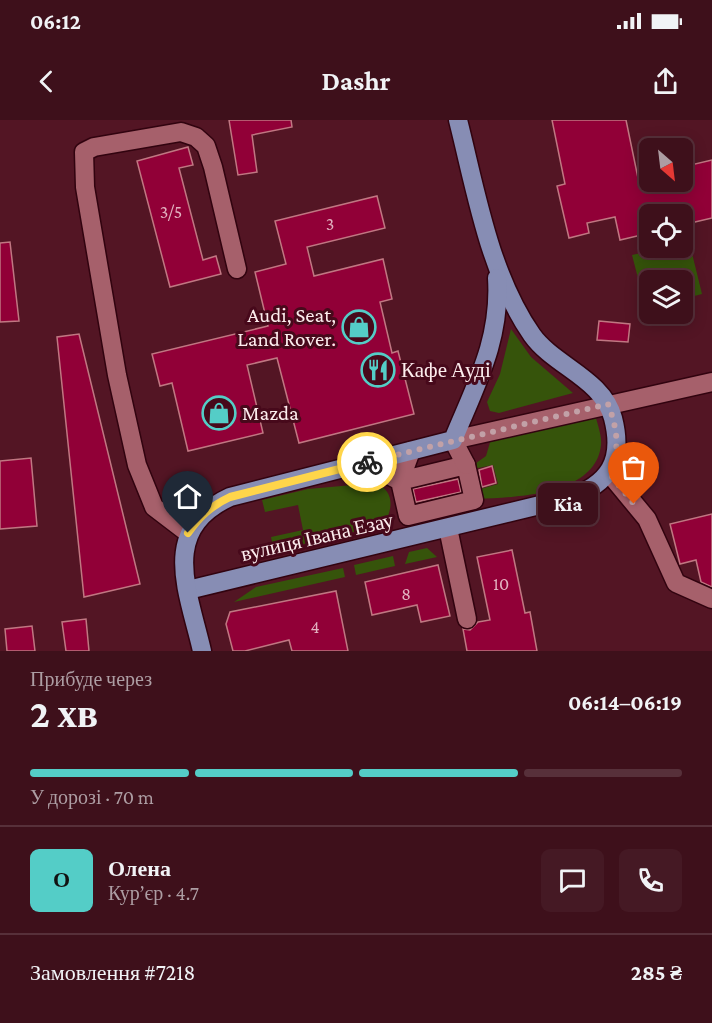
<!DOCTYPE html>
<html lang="uk">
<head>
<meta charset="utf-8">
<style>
  :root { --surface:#3e101b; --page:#451924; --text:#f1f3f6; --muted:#ad9da3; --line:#57303a; --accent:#54cdc7 }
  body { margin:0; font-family:"Crimson Pro",serif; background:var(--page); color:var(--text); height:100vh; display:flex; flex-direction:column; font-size:22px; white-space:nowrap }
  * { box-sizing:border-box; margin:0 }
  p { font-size:20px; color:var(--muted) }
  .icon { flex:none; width:33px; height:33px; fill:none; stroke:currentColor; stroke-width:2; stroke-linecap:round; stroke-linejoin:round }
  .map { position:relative; height:531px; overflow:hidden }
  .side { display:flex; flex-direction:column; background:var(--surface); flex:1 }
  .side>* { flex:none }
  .needle { width:39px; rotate:152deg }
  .tools { position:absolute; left:639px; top:18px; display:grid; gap:12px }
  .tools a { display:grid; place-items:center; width:54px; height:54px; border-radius:9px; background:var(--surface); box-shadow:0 3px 15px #0003,0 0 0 2px var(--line); font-size:30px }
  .pin { position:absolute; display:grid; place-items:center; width:51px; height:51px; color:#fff; margin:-62px -26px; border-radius:50% 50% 50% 0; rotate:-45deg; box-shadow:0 0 6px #0007 }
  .pin .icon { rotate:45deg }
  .courier { position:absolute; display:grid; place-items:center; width:60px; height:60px; margin:-30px; border:4px solid #ffd54a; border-radius:50%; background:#fff; color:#222; box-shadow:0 2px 8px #0007 }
  .bubble { position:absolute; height:42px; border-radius:9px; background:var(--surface); box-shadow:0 3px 15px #0003,0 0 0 2px var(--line); font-size:20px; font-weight:700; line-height:42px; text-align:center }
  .headline em { font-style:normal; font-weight:700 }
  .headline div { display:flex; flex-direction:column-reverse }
  .headline { display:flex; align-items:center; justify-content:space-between; height:102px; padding:0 30px }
  h1 { font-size:39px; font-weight:700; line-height:45px }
  .bar { display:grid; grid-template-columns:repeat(4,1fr); gap:9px 6px; align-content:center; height:72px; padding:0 30px }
  .bar i { height:8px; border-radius:4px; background:var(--line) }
  .bar .selected { background:var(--accent) }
  .bar p { grid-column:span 4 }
  .line { display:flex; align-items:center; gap:15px; padding:0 30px; border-top:2px solid var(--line) }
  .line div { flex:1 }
  .round { display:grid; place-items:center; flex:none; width:63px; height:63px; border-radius:9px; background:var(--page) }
  .status { display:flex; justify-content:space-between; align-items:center; height:42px; padding:0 30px; background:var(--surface); direction:ltr }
  .status svg { height:16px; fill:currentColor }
  header { display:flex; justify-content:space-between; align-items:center; height:78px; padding:0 30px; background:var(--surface); font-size:27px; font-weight:700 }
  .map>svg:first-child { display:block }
</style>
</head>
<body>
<div class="status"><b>06:12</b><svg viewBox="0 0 49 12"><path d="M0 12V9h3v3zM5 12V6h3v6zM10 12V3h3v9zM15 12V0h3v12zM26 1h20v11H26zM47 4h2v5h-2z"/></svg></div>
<header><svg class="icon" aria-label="back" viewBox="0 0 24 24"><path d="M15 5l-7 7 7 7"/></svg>Dashr<svg class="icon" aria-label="share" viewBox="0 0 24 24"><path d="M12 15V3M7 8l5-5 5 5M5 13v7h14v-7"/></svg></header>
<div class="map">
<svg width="712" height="531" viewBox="0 0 712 531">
  <rect width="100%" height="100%" fill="#531524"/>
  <!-- green -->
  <g fill="#36540b">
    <polygon points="689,121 702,174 683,179 682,160 650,160 649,188 646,189 632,135 662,128 682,128 683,122"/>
    <polygon points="511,209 531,237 573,273 499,293 490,291 487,282 500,254"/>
    <path d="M 590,297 L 596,298 C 598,306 602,316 601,325 C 596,375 517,377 479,379 L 477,370 L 498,364 L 493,345 L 473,349 L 472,346 L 486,336 L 491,319 Z"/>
    <path d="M 375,363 C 393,370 394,386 385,402 L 374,407 L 274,431 L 271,417 L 303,410 L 298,385 L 265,392 L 262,380 L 308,369 Z"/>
    <polygon points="427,428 437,437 405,444 409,432"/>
    <polygon points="393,436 395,446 356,455 354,445"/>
    <polygon points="343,448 345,457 234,482 256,467"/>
  </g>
  <!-- building -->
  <g fill="#910037" stroke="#c07782" stroke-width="1.5">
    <polygon points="229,0 291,0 292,7 252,15 257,52 238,55"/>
    <polygon points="552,0 626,0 638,58 650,55 650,62 682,62 682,47 712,40 712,98 682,105 682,94 650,94 650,113 620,120 615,97 587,103 589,113 569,118 557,66 565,64"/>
    <polygon points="188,27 193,45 179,48 203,140 216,136 221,154 170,167 137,41"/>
    <polygon points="377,76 385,108 307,127 314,156 383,139 392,179 380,182 392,233 398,231 414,294 299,323 277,238 247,245 263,313 188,331 172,263 160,266 152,234 268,206 255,152 286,144 275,101"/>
    <polygon points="10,122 19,201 0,202 0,123"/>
    <polygon points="599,201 630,204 628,222 597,220"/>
    <polygon points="79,214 140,464 84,477 57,217"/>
    <polygon points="31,338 37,406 0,409 0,341"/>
    <polygon points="492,346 496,363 482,367 479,350"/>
    <polygon points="458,359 461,372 416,382 413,369"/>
    <polygon points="712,394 712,467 701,462 696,440 680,444 670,404"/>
    <polygon points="512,430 525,493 530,492 537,531 467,531 463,509 470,510 478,502 490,500 477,437"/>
    <polygon points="438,445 450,496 421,502 417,485 372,495 365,462"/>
    <polygon points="336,471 348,531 292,531 289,520 245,531 233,531 226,504 230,492"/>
    <polygon points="86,499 89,531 66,531 62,502"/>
    <polygon points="32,506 35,531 7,531 5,509"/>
  </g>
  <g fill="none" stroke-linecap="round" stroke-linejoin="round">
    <!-- minor casing -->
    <g stroke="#31030f" stroke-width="21">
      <g id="minor">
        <polyline points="365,343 400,361 466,345 474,380 408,396 400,361 411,331"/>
        <polyline points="466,345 453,320 712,262"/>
        <polyline points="609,353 647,399 676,463 712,479"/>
        <polyline points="448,408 467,499"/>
        <polyline points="188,413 154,387 137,345 117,255 85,67 84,32 94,27 181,12 196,17 206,26 213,47 237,149"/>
      </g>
    </g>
    <!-- major casing -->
    <g stroke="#31030f" stroke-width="21">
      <g id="major">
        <path d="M 188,470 L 569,378 C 609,364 624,341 613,298 C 603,259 554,246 532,215 C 489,153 476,71 458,0"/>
        <path d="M 202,531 C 188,470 159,410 230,377 L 453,320 C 476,264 501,220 497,158"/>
      </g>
    </g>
    <!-- minor -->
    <use href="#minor" stroke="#a6606b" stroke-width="18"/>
    <!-- major -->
    <use href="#major" stroke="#878db4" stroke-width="18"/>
  </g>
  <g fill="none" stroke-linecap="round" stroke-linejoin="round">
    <!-- done -->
    <path stroke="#c2a1a7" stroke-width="6" stroke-dasharray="0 10.8" d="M 367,342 L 608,284 C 617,308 621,330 609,353 L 634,384"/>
    <!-- route -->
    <path stroke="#ffd54a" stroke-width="8" d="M 188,413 C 200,396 211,386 230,377 L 367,342"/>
  </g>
  <!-- icons -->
  <defs>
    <g id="shop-ring" transform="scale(1.725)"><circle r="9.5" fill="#47091b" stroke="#54cdc7" stroke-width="1.5"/><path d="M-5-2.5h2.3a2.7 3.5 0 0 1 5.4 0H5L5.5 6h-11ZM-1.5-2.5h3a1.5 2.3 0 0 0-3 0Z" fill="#54cdc7"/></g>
    <g id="restaurant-ring" transform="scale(1.725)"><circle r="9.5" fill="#47091b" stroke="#54cdc7" stroke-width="1.5"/><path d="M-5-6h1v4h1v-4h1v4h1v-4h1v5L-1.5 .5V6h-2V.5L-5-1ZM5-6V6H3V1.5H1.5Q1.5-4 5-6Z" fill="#54cdc7"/></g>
  </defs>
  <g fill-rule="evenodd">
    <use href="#shop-ring" x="359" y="207"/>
    <use href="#restaurant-ring" x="378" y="250"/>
    <use href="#shop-ring" x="219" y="293"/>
  </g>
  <g text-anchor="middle" stroke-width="6" stroke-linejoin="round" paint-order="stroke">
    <!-- number labels -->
    <g font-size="18" fill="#e2b2c0">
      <text x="171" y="98">3/5</text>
      <text x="330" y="110">3</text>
      <text x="501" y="470">10</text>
      <text x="406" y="480">8</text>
      <text x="315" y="513">4</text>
    </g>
    <!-- poi labels -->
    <g font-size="21" fill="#fdedee" stroke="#47091b" text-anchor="start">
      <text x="336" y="202" text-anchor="end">Audi, Seat,<tspan x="336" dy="24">Land Rover.</tspan></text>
      <text x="401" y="257">Кафе Ауді</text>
      <text x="242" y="300">Mazda</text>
    </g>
    <!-- street labels -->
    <g font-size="21" fill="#fdedee" stroke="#47091b">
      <text transform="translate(317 417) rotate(-13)" y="7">вулиця Івана Езау</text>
    </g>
  </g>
</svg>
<div class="tools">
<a><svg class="needle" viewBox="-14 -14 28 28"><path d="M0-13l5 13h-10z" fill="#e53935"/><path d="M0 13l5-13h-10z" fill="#ad9da3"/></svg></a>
<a><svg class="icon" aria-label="locate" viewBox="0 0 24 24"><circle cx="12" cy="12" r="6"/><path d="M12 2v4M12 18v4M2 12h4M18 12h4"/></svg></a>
<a><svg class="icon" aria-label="layers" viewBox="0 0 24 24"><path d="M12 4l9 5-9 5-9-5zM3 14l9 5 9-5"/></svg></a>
</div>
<div class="pin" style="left:634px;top:384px;background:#ea580c"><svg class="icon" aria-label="bag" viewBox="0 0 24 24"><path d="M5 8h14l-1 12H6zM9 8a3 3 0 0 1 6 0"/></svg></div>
<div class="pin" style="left:188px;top:413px;background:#1f2937"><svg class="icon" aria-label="home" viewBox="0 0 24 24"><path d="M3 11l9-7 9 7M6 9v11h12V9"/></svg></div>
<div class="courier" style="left:367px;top:342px"><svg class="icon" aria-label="bike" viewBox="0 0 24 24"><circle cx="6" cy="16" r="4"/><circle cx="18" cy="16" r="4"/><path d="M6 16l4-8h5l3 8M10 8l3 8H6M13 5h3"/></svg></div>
<div class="bubble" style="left:538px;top:363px;width:60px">Kia</div>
</div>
<section class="side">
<div class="headline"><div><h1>2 хв</h1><p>Прибуде через</p></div><em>06:14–06:19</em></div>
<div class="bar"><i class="selected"></i><i class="selected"></i><i class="selected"></i><i></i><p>У дорозі · 70 m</p></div>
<div class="line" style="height:108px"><b class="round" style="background:var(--accent);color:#111">О</b><div><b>Олена</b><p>Кур’єр · 4.7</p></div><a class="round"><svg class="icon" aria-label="chat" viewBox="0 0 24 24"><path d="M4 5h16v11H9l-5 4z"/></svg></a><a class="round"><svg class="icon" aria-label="phone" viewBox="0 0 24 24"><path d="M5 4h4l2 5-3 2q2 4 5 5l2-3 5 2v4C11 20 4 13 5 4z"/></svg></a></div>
<div class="line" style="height:78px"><div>Замовлення #7218</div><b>285 ₴</b></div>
</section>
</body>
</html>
